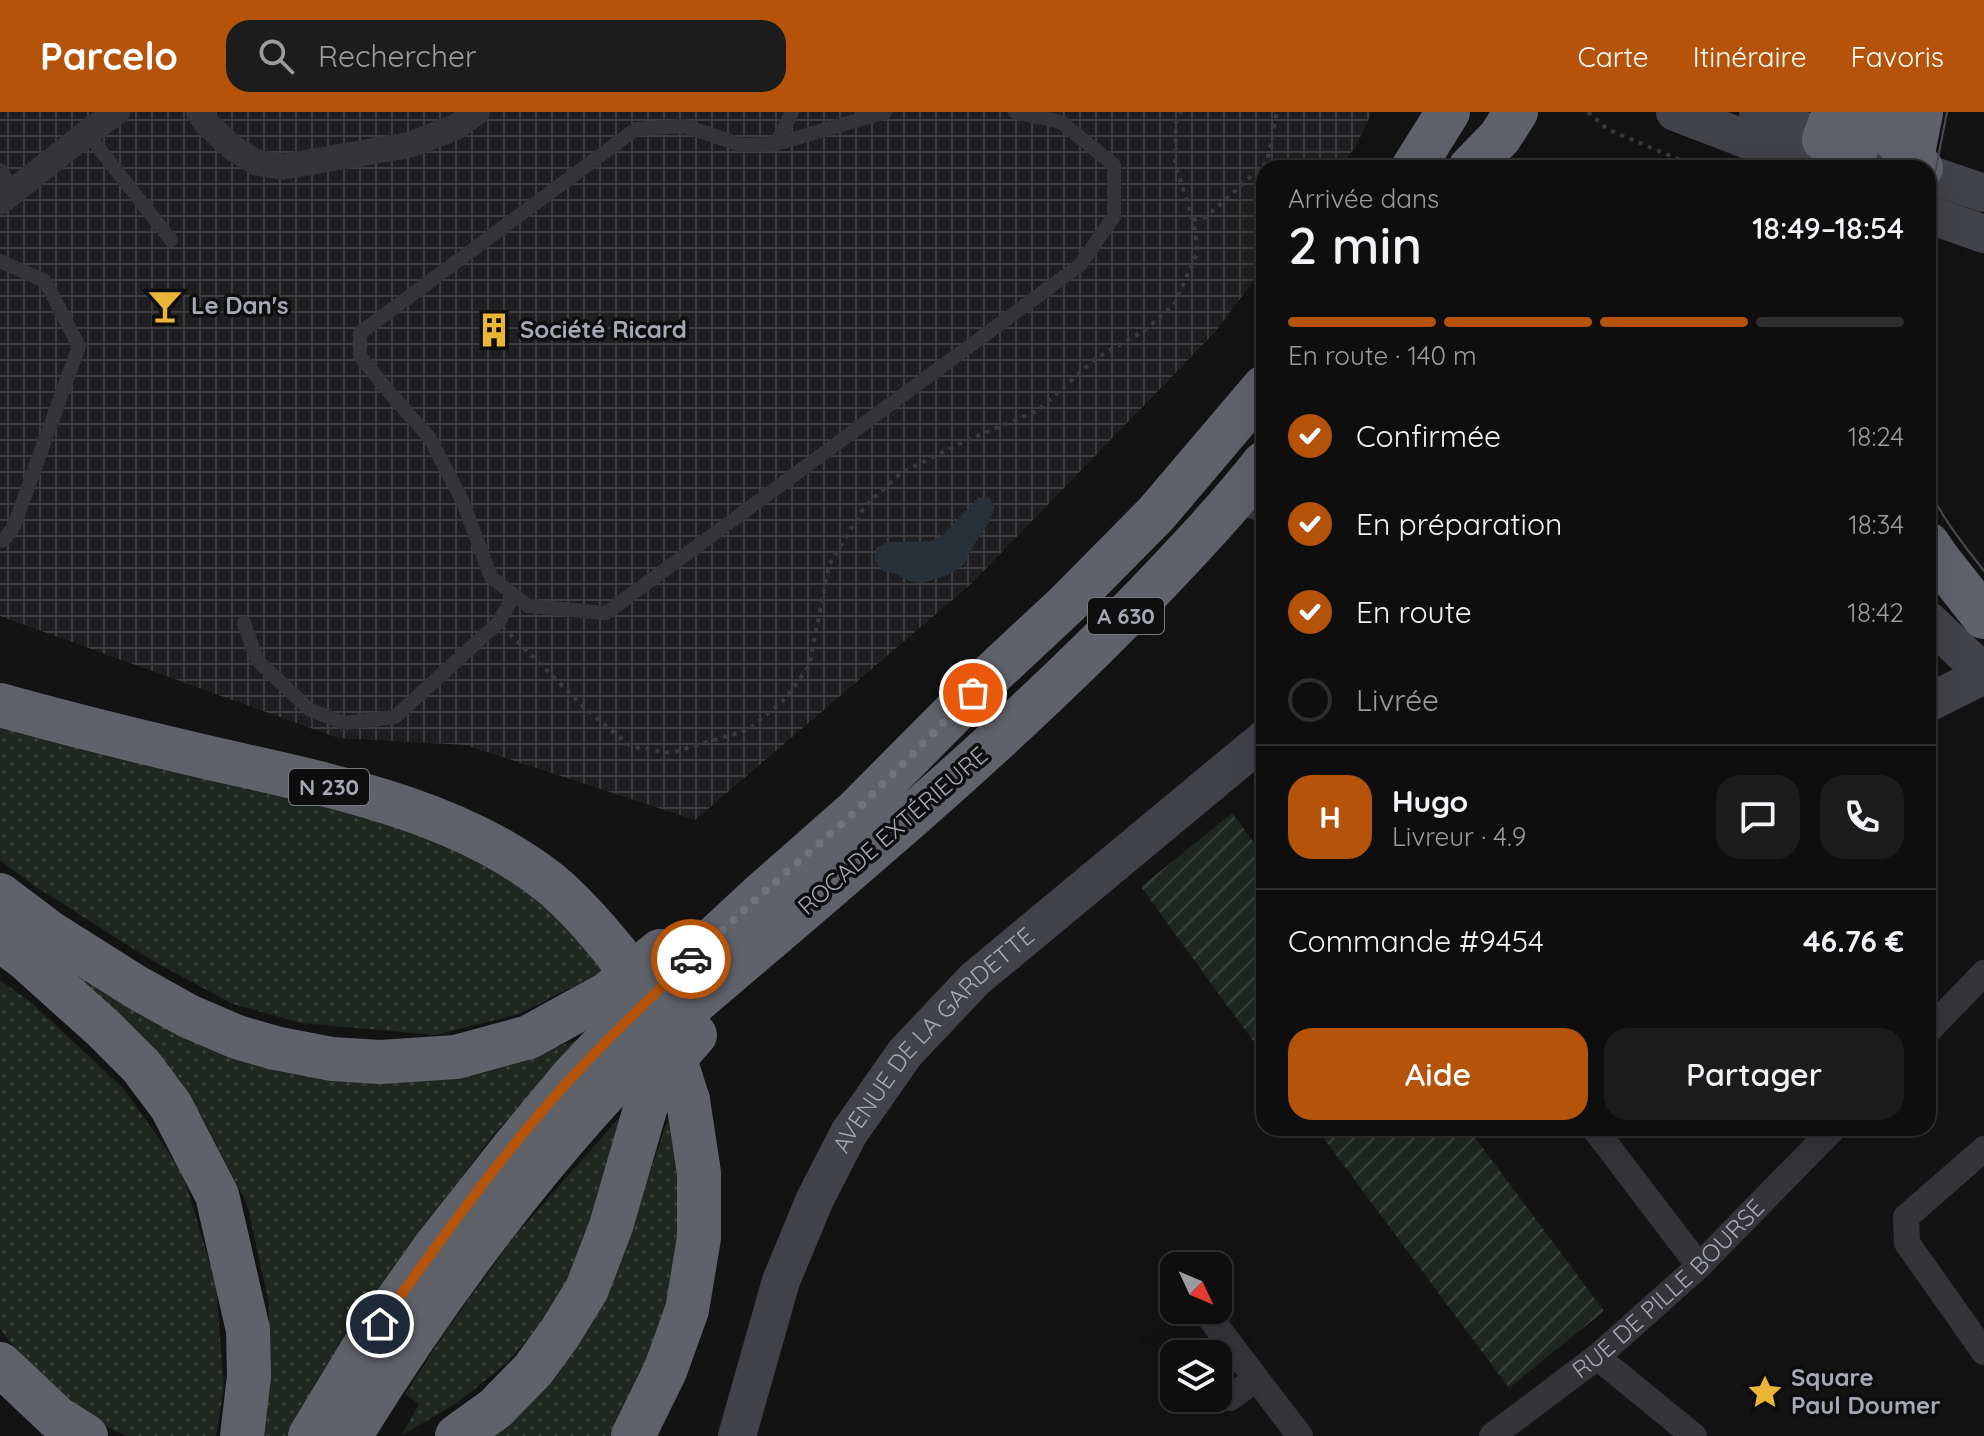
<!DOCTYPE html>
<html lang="fr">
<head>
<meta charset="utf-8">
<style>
  :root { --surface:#0e0e0f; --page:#1c1c1d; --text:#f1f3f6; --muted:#9b9c9e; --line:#2e2e2f; --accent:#b45309 }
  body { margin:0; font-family:Quicksand,sans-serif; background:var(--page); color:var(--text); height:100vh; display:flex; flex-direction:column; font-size:30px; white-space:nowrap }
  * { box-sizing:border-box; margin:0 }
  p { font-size:26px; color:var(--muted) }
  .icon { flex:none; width:44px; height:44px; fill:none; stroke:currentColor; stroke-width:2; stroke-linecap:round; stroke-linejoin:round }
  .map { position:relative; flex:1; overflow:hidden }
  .panel { position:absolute; left:1256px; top:48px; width:680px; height:976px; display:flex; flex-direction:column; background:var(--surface); border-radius:24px; box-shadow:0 8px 32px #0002,0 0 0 2px var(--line) }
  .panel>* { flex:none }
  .needle { width:52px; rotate:134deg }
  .fabs { position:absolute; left:1160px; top:1140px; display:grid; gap:16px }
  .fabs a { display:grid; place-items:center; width:72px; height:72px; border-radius:16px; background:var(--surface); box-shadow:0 8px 32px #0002,0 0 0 2px var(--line); font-size:40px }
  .pin { position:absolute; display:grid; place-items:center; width:68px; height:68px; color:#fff; margin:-34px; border:4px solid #fff; border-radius:50%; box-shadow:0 2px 8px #0007 }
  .courier { position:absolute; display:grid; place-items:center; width:80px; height:80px; margin:-40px; border:6px solid #b45309; border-radius:50%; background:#fff; color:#222; box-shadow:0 2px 10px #0007 }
  .head em { font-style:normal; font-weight:600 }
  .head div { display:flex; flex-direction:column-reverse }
  .head { display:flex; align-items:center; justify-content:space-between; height:136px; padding:0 32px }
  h1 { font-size:52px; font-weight:600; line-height:60px }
  .bar { display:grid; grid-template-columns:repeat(4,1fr); gap:12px 8px; align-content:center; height:96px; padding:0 32px }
  .bar i { height:10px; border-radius:6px; background:var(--line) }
  .bar .active { background:var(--accent) }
  .bar p { grid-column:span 4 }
  .line { display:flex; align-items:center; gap:20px; padding:0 32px; border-top:2px solid var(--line) }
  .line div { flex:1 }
  .round { display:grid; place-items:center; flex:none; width:84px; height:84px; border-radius:24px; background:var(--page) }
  ol { padding:0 32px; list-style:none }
  li { display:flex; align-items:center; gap:24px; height:88px }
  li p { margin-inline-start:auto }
  li .icon { padding:8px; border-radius:50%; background:var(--accent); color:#fff; stroke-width:4 }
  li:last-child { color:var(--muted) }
  li i { width:44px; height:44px; border:4px solid var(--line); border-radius:50% }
  .primary-button { display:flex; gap:16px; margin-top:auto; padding:16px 32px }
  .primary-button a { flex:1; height:92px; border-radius:24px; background:var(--accent); color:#fff; font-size:32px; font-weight:600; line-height:92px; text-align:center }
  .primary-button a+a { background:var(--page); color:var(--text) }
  header { display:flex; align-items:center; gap:48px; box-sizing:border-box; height:112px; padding:0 40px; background:var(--accent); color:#fff }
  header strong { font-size:38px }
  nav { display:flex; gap:44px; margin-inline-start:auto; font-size:28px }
  .search { width:560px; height:72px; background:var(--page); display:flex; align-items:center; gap:20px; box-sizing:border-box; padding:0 28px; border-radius:24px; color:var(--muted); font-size:30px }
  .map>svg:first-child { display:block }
</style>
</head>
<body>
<header>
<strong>Parcelo</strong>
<div class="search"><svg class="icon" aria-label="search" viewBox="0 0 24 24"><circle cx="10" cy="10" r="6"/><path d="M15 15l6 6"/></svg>Rechercher</div>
<nav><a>Carte</a><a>Itinéraire</a><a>Favoris</a></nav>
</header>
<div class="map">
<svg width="1984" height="1324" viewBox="0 0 1984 1324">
  <defs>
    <pattern id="industrial-grid" width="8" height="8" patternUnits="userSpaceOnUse" patternTransform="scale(2)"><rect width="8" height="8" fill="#1f1f21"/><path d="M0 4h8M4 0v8" fill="none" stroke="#3d3d3f"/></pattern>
    <pattern id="grass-dots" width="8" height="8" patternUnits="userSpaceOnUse" patternTransform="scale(2)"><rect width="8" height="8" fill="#1f2720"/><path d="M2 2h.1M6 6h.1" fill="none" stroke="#3d443e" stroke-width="1.8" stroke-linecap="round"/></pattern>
    <pattern id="garden-furrows" width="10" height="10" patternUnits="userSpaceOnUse" patternTransform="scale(2)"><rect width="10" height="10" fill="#1f2720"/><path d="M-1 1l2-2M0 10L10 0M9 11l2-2" fill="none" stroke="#3d443e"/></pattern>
  </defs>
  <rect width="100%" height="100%" fill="#131314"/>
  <!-- industrial -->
  <polygon fill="url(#industrial-grid)" points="0,0 1372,0 1356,34 1339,56 1264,56 1264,155 1216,219 971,472 695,708 466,633 338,626 0,504"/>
  <!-- grass -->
  <g fill="url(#grass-dots)">
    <polygon points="0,611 423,719 500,758 557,805 604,859 519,902 435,923 301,911 233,892 151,848 33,773 0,748"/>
    <polygon points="60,849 222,937 321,967 467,965 577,928 491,1026 385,1168 291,1324 264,1324 267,1289 269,1192 247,1092 204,1008 145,929"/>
    <polygon points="0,868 32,891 124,977 183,1061 216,1173 224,1275 216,1324 129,1324 114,1319 38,1264 0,1217"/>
    <polygon points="634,989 592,1121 547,1205 508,1250 457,1291 401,1324 419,1292 405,1282 446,1219 513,1126"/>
    <polygon points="669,1004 683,1090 677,1163 646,1251 614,1324 482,1324 614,1166"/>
  </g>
  <!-- garden -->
  <g fill="url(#garden-furrows)">
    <polygon points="1232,701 1264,744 1264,944 1141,775"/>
    <polygon points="1316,1016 1468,1016 1604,1199 1509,1276"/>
  </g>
  <!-- water -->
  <polygon fill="#2a3037" points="988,385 995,394 990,409 972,436 964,452 950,462 922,471 910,469 896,462 883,459 874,448 876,436 888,430 931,429 944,422 978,386"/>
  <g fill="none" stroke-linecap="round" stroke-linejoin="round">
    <!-- path -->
    <g stroke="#3a3b40" stroke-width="4" stroke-dasharray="4 6" stroke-linecap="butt">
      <polyline points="1588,0 1607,17 1699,56"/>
      <polyline points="1193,108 1206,105 1267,50 1277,0"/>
      <polyline points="510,522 586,597 630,634 670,641 748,618 786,586 809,554 829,453 865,394 901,361 970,327 1037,299 1095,247 1145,218 1174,193 1198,139 1193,108 1175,52 1176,11 1181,0"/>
    </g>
    <!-- service -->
    <g stroke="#343439" stroke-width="14">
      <polyline points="885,0 776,32 741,33 685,14 636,17 360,221 360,244 389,280 429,325 462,388 491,465 528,494 606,501 1080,153 1114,104 1114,53 1061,10 1015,0"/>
      <polyline points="87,21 171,128"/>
      <polyline points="776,32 792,0"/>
      <polyline points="0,58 14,79"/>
      <polyline points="0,149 45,169 79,234 14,414 3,429 0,428"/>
      <polyline points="1235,392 1264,405"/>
      <polyline points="244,511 257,548 310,598 344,611 395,605 499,510 514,483"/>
    </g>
    <!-- minor -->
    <g stroke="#343439" stroke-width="26">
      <polyline points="199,0 206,11 233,36 255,50 282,55 409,33 456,15 477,0"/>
      <polyline points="0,90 87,21 117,0"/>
      <polyline points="1928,919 1984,861"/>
      <polyline points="1594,1016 1699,1154"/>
      <polyline points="1984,1037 1906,1105 1907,1131 1984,1240"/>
      <polyline points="1204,1198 1300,1324"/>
      <polyline points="1597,1245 1694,1324"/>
      <polyline points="1230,1286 1256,1267"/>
      <path id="s1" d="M 1492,1324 L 1597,1245 L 1699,1154 L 1834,1016"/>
    </g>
    <!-- secondary -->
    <g stroke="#424349" stroke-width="38">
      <polyline points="1675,0 1761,33 1810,56"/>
      <polyline points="1758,0 1855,40 1909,56"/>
      <polyline points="1928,62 1984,81"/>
      <polyline points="1928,102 1984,122"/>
      <polyline points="1928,508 1984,561"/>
      <polyline points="1928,591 1984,563"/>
      <path id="s2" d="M 737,1324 L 781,1169 L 815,1087 L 849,1021 L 905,941 L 975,867 L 1264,627"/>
    </g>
    <!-- motorway -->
    <g stroke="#60626a" stroke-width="44">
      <polyline points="1879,0 1895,27 1921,56"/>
      <polyline points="1824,28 1834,0"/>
      <polyline points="1855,40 1869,0"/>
      <polyline points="1413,56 1448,0"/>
      <polyline points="1470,56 1500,25 1516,0"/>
      <polyline points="1928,432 1939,448 1984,505"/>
      <path d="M 0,593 C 68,612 137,629 206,645 C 322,672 454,695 550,771 C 575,792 596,816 616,841"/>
      <polyline points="0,783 49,820 136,875 188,904 237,925 275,936 332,947 380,950 456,945 529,925 607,882 660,839"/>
      <polyline points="0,827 25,846 103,916 141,954 171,994 217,1083 248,1218 249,1264 242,1324"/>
      <polyline points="0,1252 56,1305 86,1324"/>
      <polyline points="310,1324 362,1238 435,1135 513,1036 572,965 627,907 764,780 856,699 993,561 1067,492 1156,402 1264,275"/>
      <path d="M 350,1324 C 445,1170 555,1024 686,898 C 841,765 1000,634 1142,487 C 1184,443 1226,399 1264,351"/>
      <polyline points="457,1324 496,1296 533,1258 560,1221 587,1177 611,1114 646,994 658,971 681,939 695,923"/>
      <polyline points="633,1324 665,1259 687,1198 699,1126 699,1061 688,988"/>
    </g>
    <!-- tram -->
    <g stroke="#4b4c52" stroke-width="2">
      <polyline points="1928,97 1947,0"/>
      <path d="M 1928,373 C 1939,403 1965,434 1984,459"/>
    </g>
    <!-- motorway-bridge -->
    <g stroke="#60626a" stroke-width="44">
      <polyline points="1910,56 1921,1"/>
      <path d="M 616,841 C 636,869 654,897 668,928 C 676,947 681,968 688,988"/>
    </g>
  </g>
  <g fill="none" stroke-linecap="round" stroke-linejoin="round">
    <!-- done -->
    <polyline stroke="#72747c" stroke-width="8" stroke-dasharray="0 14.4" points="691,847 764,780 856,699 973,581"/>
    <!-- route -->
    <path stroke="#b45309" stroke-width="10" d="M 380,1212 C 441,1127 503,1040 574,963 C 612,922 651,885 691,847"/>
  </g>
  <!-- icons -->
  <defs>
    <g id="bar-bare" transform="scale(2.76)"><path d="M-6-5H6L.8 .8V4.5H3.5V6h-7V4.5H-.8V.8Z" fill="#e9b636" stroke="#0e0e0f" stroke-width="2.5" paint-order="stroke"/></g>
    <g id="building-bare" transform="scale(2.76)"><path d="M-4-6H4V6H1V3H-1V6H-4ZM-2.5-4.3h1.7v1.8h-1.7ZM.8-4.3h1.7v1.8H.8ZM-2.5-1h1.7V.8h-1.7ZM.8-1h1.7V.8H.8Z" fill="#e9b636" stroke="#0e0e0f" stroke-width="2.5" paint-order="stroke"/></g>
    <g id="sight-bare" transform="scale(2.76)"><path d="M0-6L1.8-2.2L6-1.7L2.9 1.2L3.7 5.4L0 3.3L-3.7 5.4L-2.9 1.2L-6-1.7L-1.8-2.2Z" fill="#e9b636" stroke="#0e0e0f" stroke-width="2.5" paint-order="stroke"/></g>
  </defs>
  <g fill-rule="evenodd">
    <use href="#bar-bare" x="165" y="194"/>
    <use href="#building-bare" x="494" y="218"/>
    <use href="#sight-bare" x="1765" y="1280"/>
  </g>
  <g text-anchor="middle" stroke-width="7" stroke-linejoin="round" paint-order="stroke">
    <!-- shield labels -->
    <g fill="#0e0e0f" stroke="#787a82" stroke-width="2">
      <rect x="1088" y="486" width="76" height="36" rx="6"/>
      <rect x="289" y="657" width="80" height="36" rx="6"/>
    </g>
    <g font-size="22" font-weight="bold" fill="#a5a9b4">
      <text x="1126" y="512">A 630</text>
      <text x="329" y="683">N 230</text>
    </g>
    <!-- poi labels -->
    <g font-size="24" font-weight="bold" fill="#a5a9b4" stroke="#0e0e0f" text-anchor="start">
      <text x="191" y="202">Le Dan's</text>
      <text x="520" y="226">Société Ricard</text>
      <text x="1791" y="1274">Square<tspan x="1791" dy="28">Paul Doumer</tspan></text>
    </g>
    <!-- street labels -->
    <g font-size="24" fill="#a5a9b4" stroke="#0e0e0f">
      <text transform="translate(893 719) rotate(-41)" y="8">ROCADE EXTÉRIEURE</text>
      <text dy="8" stroke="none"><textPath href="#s2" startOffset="450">AVENUE DE LA GARDETTE</textPath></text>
      <text dy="8" stroke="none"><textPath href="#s1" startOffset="230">RUE DE PILLE BOURSE</textPath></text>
    </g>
  </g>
</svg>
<div class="fabs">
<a><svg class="needle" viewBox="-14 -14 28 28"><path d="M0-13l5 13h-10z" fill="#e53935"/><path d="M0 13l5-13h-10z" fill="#9b9c9e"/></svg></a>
<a><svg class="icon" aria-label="layers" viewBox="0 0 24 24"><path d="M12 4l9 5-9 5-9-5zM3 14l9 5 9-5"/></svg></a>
</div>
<div class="pin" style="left:973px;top:581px;background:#ea580c"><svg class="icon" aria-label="bag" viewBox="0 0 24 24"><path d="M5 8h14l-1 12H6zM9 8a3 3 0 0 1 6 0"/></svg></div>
<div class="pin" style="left:380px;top:1212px;background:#1f2937"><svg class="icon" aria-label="home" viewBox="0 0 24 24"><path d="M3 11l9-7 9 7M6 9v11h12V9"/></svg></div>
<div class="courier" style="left:691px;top:847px"><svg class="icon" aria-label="car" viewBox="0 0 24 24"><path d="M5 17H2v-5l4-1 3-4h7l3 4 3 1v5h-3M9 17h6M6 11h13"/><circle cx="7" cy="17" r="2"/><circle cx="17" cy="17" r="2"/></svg></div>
<section class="panel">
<div class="head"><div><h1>2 min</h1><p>Arrivée dans</p></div><em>18:49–18:54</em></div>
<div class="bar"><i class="active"></i><i class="active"></i><i class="active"></i><i></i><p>En route · 140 m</p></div>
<ol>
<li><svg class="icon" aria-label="check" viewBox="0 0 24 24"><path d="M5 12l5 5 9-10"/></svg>Confirmée<p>18:24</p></li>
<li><svg class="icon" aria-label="check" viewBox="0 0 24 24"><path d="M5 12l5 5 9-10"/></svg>En préparation<p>18:34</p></li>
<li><svg class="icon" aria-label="check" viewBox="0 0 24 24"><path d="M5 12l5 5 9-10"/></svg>En route<p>18:42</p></li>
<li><i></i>Livrée</li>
</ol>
<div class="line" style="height:144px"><b class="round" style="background:var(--accent);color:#fff">H</b><div><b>Hugo</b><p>Livreur · 4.9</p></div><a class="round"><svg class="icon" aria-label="chat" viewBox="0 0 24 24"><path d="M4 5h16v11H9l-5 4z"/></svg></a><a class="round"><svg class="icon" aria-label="phone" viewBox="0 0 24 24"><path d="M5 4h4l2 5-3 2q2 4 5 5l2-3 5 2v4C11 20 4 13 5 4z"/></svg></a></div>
<div class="line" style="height:104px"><div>Commande #9454</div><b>46.76 €</b></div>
<div class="primary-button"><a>Aide</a><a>Partager</a></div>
</section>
</div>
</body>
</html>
